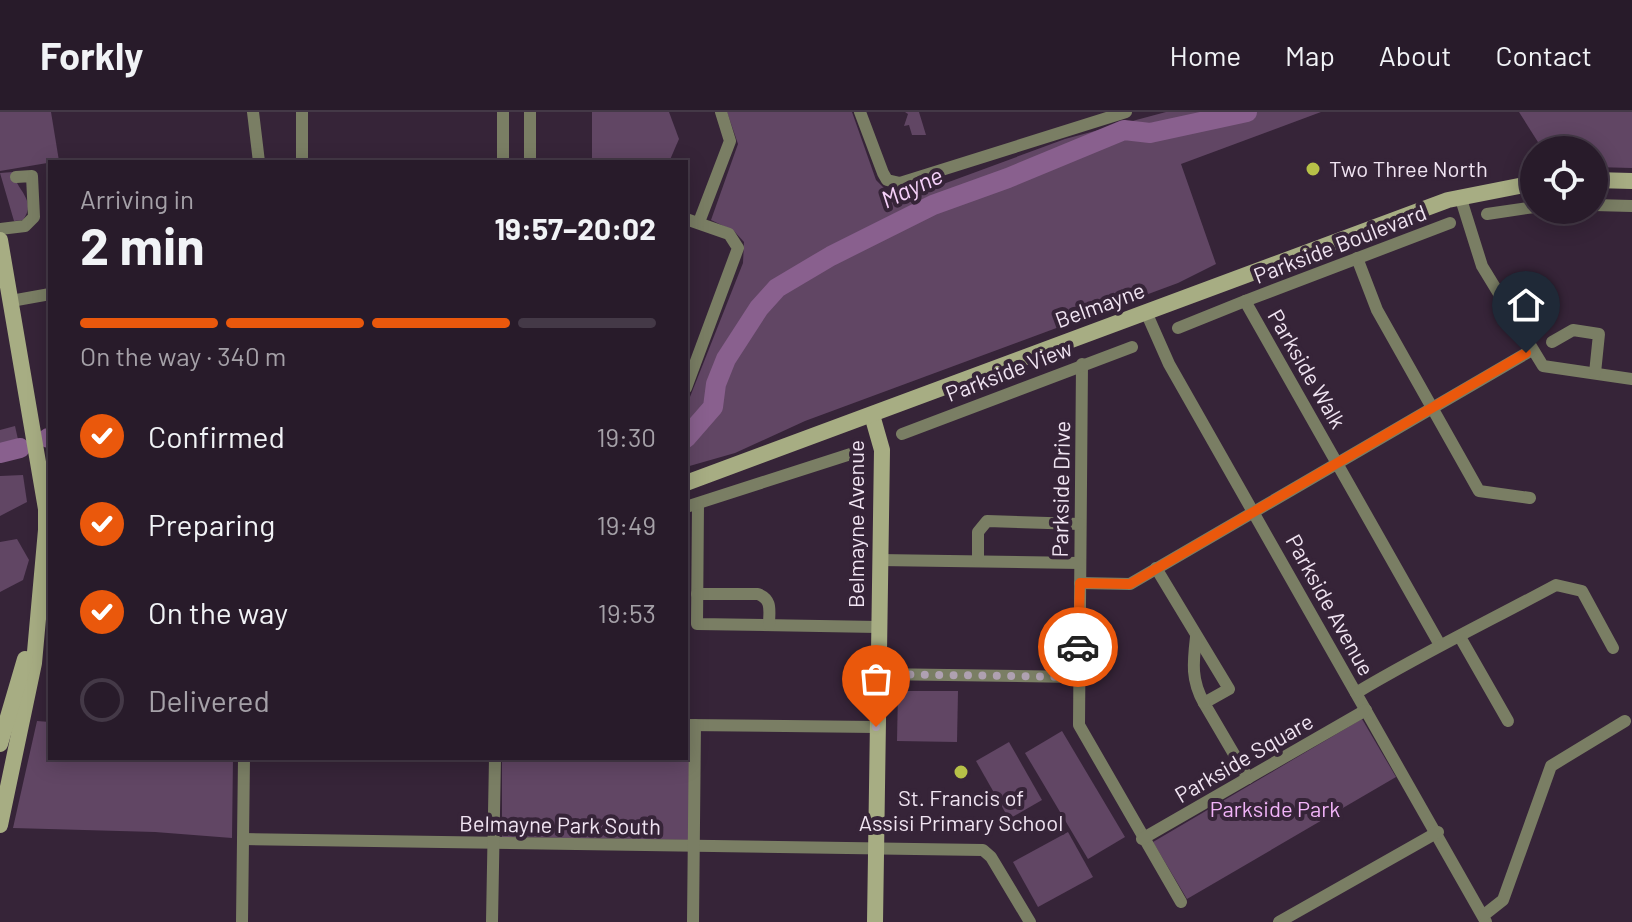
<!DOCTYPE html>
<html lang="en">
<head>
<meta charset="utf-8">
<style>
  :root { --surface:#281b2a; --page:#342836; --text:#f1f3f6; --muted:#a5a1a8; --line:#443947; --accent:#ea580c }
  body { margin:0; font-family:Barlow,sans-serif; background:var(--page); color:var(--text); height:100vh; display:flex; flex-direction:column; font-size:30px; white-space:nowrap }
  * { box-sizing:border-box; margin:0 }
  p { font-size:26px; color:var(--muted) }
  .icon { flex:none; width:44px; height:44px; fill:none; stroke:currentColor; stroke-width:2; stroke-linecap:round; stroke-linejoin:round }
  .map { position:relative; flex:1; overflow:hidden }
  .drawer { position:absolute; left:48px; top:48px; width:640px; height:600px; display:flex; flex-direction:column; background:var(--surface); border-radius:0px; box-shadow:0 4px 20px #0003,0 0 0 2px var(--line) }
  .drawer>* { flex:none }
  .buttons { position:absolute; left:1520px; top:24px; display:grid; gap:16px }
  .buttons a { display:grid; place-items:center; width:88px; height:88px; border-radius:50%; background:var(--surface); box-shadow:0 4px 20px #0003,0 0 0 2px var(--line); font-size:40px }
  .pin { position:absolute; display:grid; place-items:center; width:68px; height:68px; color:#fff; margin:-82px -34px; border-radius:50% 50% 50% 0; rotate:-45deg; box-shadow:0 0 8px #0007 }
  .pin .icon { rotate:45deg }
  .courier { position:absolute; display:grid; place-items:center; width:80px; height:80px; margin:-40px; border:6px solid #ea580c; border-radius:50%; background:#fff; color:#222; box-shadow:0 2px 10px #0007 }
  .headline em { font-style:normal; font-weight:700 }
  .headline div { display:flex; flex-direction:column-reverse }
  .headline { display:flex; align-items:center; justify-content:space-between; height:136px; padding:0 32px }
  h1 { font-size:52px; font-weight:700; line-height:60px }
  .bar { display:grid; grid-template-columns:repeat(4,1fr); gap:12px 8px; align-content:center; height:96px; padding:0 32px }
  .bar i { height:10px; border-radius:6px; background:var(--line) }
  .bar .selected { background:var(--accent) }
  .bar p { grid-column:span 4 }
  ol { padding:0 32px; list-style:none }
  li { display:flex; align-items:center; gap:24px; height:88px }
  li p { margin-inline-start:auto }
  li .icon { padding:8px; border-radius:50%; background:var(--accent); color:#fff; stroke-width:4 }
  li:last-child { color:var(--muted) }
  li i { width:44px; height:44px; border:4px solid var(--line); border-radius:50% }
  header { display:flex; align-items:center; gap:48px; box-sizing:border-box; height:112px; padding:0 40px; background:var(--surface); border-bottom:2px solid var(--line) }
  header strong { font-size:38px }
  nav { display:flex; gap:44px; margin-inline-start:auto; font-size:28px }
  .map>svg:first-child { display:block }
</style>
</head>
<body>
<header>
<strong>Forkly</strong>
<nav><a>Home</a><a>Map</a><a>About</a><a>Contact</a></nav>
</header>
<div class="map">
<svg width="1632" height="810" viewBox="0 0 1632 810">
  <rect width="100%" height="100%" fill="#362438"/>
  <!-- green -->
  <g fill="#614664">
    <polygon points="0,0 51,0 59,49 0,59"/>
    <polygon points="592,0 669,0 679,27 669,50 592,50"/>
    <polygon points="727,0 852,0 876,68 889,81 946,71 1065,27 1166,0 1321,0 1181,52 1216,152 1178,171 805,309 735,341 686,355 686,295 743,151 744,130 734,119 711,108 738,32"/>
    <polygon points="905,0 919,0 926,23 912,23 909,13 904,14 908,2"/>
    <polygon points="1519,0 1632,0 1632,56 1594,55 1594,38 1543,38"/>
    <path d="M 13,60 C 15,77 38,88 23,108 L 14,109 L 0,61 Z"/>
    <polygon points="15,314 21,341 0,349 0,318"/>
    <polygon points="23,363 27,390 0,404 0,364"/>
    <polygon points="17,427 29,448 23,468 0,480 0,430"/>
    <polygon points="898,579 958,579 957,630 897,629"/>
    <polygon points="1362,607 1396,665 1187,787 1153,730"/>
    <polygon points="37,609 50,610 50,646 233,646 232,726 155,720 13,716"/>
    <polygon points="1062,619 1125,725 1088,747 1025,641"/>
    <polygon points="686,620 690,620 692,728 502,725 502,646 686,646"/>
    <polygon points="1009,630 1042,688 1009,707 976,649"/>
    <polygon points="1068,720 1093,765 1038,795 1013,750"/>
  </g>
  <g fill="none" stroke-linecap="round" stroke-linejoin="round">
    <!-- river -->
    <g stroke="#89608e" stroke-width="20">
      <polyline points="48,326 50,326"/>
      <polyline points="686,326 713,295 716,272 726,247 759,196 777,176 831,144 933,93 1008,66 1124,18 1150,21 1247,0"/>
      <polyline points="0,341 20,336"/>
    </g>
    <!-- street -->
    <g stroke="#7a7e64" stroke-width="12">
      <polyline points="253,0 259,50"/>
      <polyline points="860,0 883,61 887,68 900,71 1126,0"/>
      <polyline points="302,50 302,0"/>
      <polyline points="503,50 503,0"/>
      <polyline points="530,50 530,0"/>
      <polyline points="1460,84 1482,154 1543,254 1632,267"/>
      <polyline points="1594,93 1632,94"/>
      <polyline points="1487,102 1534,95"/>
      <polyline points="686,107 729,122 738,136 686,276"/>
      <polyline points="699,110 730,29 721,0"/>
      <polyline points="0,117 25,114 34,105 32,64 16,65"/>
      <polyline points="1357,146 1377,198 1479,379 1530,386"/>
      <polyline points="11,189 50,182"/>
      <polyline points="1245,189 1450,111"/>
      <polyline points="1146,200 1169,252 1486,810"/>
      <polyline points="1178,216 1245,189 1440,533"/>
      <polyline points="1552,230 1573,218 1599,222 1595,261"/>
      <polyline points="1082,252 1079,613 1181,790"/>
      <polyline points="902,322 1132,235"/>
      <polyline points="698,393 697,512 878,515"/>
      <polyline points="686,395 860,339"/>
      <polyline points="879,448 1080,451"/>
      <polyline points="978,449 978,420 987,409 1080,412"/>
      <polyline points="1156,456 1229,577 1204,591 1248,666"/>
      <polyline points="1080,471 1130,472 1532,238"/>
      <path d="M 697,482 L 758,482 C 773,488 769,499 769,513"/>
      <path d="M 1196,525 C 1193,551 1191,568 1204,591"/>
      <polyline points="1460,525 1508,609"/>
      <polyline points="877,562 1078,565"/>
      <path d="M 1356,581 C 1421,542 1489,509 1556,473 L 1582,479 L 1613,536"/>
      <polyline points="686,613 876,615"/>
      <polyline points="243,727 983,738 991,745 1030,810"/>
      <polyline points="1142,727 1366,598"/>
      <polyline points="1484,803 1503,788 1551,654 1625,609"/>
      <polyline points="242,810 244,646"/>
      <polyline points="492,810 495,646"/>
      <polyline points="693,810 695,613"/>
      <polyline points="1279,810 1438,720"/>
    </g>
    <!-- secondary -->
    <g stroke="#a7ad83" stroke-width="16">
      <polyline points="1594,68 1632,69"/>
      <polyline points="0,128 46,397 46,418 34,551 0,713"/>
      <polyline points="872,303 882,338 875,810"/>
      <polyline points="686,371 1448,88 1534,71"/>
      <polyline points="0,632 25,547"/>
    </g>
  </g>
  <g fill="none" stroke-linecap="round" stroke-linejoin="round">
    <!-- done -->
    <polyline stroke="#afa1b1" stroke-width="8" stroke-dasharray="0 14.4" points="876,615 877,562 1078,565 1078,535"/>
    <!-- route -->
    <polyline stroke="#ea580c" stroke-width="10" points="1078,535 1080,471 1130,472 1526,241"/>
  </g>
  <!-- markers -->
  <g fill="#b7c148" stroke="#362438" stroke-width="3">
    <circle cx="1313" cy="57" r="8"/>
    <circle cx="961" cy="660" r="8"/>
  </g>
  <g text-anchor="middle" stroke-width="8" stroke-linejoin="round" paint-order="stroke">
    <!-- poi labels -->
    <g font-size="22" fill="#f0e4f2" stroke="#362438" text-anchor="start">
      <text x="1329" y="65">Two Three North</text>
      <text x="961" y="694" text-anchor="middle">St. Francis of<tspan x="961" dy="25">Assisi Primary School</tspan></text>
    </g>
    <!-- street labels -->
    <g font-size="22" fill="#f0e4f2" stroke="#362438">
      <text transform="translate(1340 132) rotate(-21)" y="8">Parkside Boulevard</text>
      <text transform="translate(1100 193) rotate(-20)" y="8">Belmayne</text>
      <text transform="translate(1307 257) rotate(60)" y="8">Parkside Walk</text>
      <text transform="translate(1009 259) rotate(-21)" y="8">Parkside View</text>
      <text transform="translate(1061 377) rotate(-89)" y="8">Parkside Drive</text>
      <text transform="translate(856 412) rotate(-90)" y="8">Belmayne Avenue</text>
      <text transform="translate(1330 493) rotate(61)" y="8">Parkside Avenue</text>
      <text transform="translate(1244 646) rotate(-30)" y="8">Parkside Square</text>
      <text transform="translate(560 713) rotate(1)" y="8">Belmayne Park South</text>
    </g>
    <!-- park labels -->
    <g font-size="22" fill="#f1b3f8" stroke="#362438">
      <text x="1275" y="705">Parkside Park</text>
    </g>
    <!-- water labels -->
    <g font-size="24" font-style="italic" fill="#f7d2fb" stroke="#362438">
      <text transform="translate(912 76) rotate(-25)" y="8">Mayne</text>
    </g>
  </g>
</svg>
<div class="buttons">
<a><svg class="icon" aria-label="locate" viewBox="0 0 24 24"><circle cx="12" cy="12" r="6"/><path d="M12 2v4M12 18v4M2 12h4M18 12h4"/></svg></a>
</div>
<div class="pin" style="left:876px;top:615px;background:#ea580c"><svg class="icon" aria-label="bag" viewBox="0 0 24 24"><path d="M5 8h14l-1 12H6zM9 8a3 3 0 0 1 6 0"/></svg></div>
<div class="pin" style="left:1526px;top:241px;background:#1f2937"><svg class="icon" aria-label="home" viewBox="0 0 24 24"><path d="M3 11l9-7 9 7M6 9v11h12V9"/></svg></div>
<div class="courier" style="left:1078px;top:535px"><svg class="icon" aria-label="car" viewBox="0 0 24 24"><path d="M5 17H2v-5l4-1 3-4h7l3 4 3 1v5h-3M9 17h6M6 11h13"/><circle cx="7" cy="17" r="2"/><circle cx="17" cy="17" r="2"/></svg></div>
<section class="drawer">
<div class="headline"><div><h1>2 min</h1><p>Arriving in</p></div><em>19:57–20:02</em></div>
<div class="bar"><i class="selected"></i><i class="selected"></i><i class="selected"></i><i></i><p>On the way · 340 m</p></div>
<ol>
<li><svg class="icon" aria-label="check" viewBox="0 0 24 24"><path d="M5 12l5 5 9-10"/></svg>Confirmed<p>19:30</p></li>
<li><svg class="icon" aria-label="check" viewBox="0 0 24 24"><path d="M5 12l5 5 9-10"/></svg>Preparing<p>19:49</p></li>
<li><svg class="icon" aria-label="check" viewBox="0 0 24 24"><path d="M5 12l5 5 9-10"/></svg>On the way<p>19:53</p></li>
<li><i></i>Delivered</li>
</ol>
</section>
</div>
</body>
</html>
